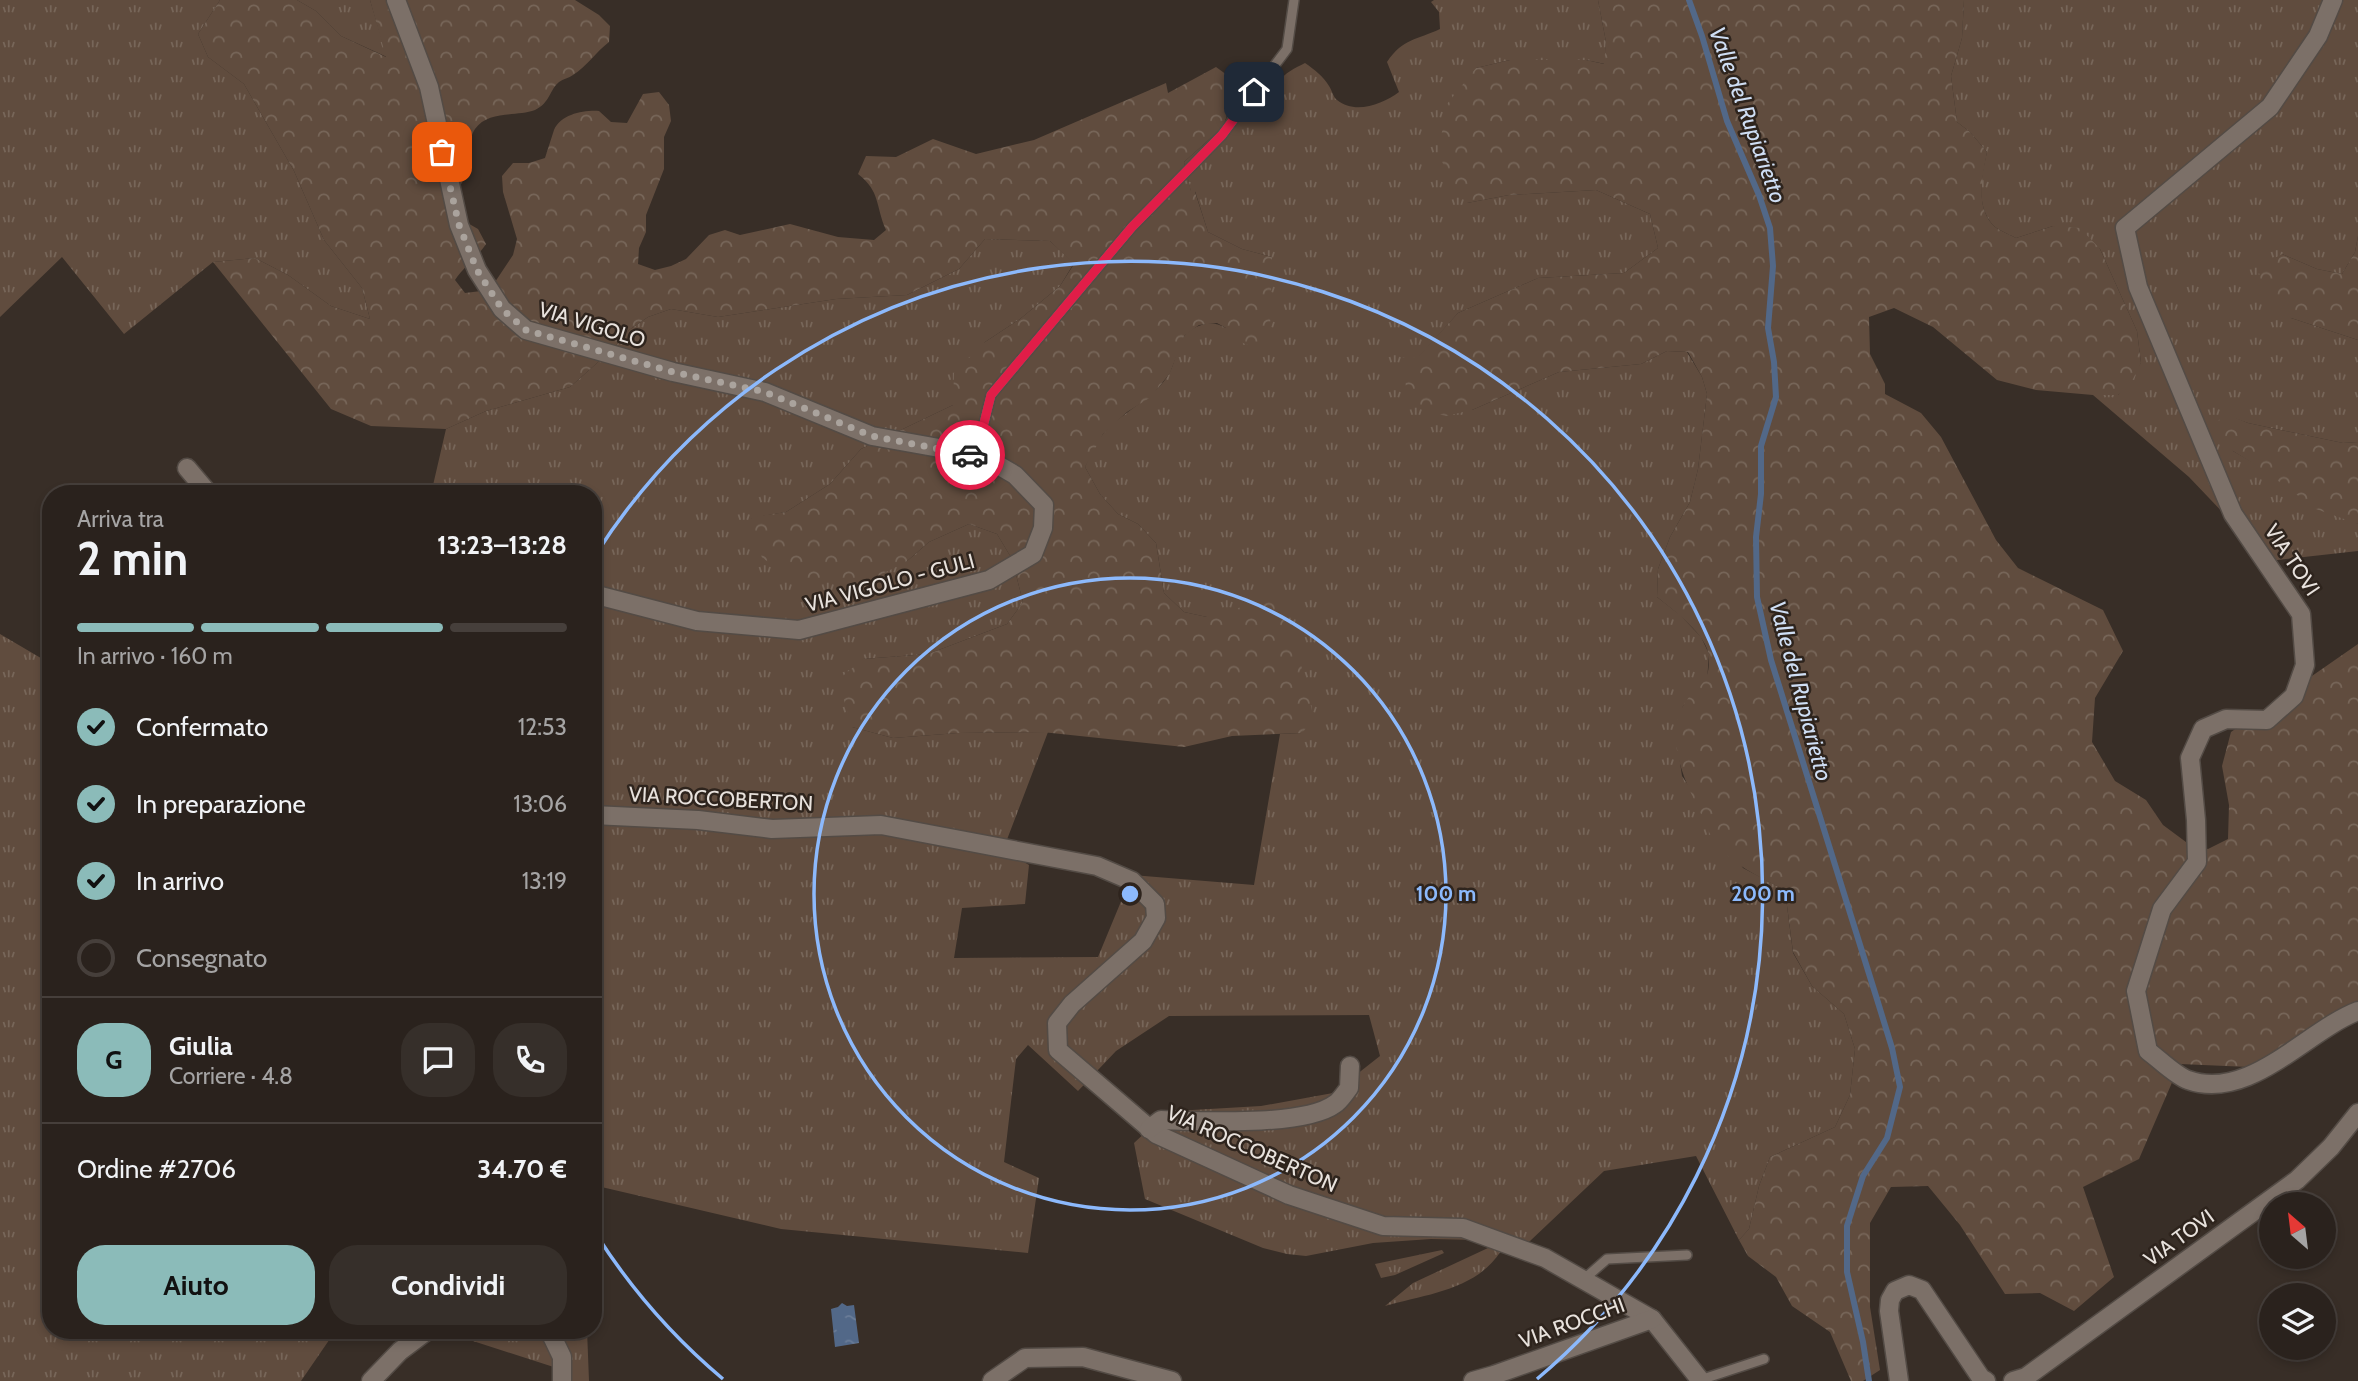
<!DOCTYPE html>
<html lang="it">
<head>
<meta charset="utf-8">
<style>
  :root { --surface:#2a221d; --page:#362f2a; --text:#f1f3f6; --muted:#a5a4a4; --line:#463f3b; --accent:#8bbbb9 }
  body { margin:0; font-family:Cabin,sans-serif; background:var(--page); color:var(--text); height:100vh; display:flex; flex-direction:column; font-size:26px; white-space:nowrap }
  * { box-sizing:border-box; margin:0 }
  p { font-size:23px; color:var(--muted) }
  .icon { flex:none; width:38px; height:38px; fill:none; stroke:currentColor; stroke-width:2; stroke-linecap:round; stroke-linejoin:round }
  .map { position:relative; flex:1; overflow:hidden }
  .sheet { position:absolute; left:42px; top:485px; width:560px; height:854px; display:flex; flex-direction:column; background:var(--surface); border-radius:28px; box-shadow:0 4px 10px #0003,0 0 0 2px var(--line) }
  .sheet>* { flex:none }
  .needle { width:46px; rotate:332deg }
  .fabs { position:absolute; left:2259px; top:1192px; display:grid; gap:14px }
  .fabs a { display:grid; place-items:center; width:77px; height:77px; border-radius:50%; background:var(--surface); box-shadow:0 4px 10px #0003,0 0 0 2px var(--line); font-size:35px }
  .pin { position:absolute; display:grid; place-items:center; width:60px; height:60px; color:#fff; margin:-30px; border-radius:14px; box-shadow:0 4px 10px #0006 }
  .courier { position:absolute; display:grid; place-items:center; width:70px; height:70px; margin:-35px; border:5px solid #e11d48; border-radius:50%; background:#fff; color:#222; box-shadow:0 2px 9px #0007 }
  .summary em { font-style:normal; font-weight:700 }
  .summary div { display:flex; flex-direction:column-reverse }
  .summary { display:flex; align-items:center; justify-content:space-between; height:119px; padding:0 35px }
  h1 { font-size:46px; font-weight:700; line-height:52px }
  .bar { display:grid; grid-template-columns:repeat(4,1fr); gap:10px 7px; align-content:center; height:84px; padding:0 35px }
  .bar i { height:9px; border-radius:5px; background:var(--line) }
  .bar .current { background:var(--accent) }
  .bar p { grid-column:span 4 }
  .line { display:flex; align-items:center; gap:18px; padding:0 35px; border-top:2px solid var(--line) }
  .line div { flex:1 }
  .round { display:grid; place-items:center; flex:none; width:74px; height:74px; border-radius:28px; background:var(--page) }
  ol { padding:0 35px; list-style:none }
  li { display:flex; align-items:center; gap:21px; height:77px }
  li p { margin-inline-start:auto }
  li .icon { padding:7px; border-radius:50%; background:var(--accent); color:#111; stroke-width:4 }
  li:last-child { color:var(--muted) }
  li i { width:38px; height:38px; border:4px solid var(--line); border-radius:50% }
  .action { display:flex; gap:14px; margin-top:auto; padding:14px 35px }
  .action a { flex:1; height:80px; border-radius:28px; background:var(--accent); color:#111; font-size:28px; font-weight:700; line-height:80px; text-align:center }
  .action a+a { background:var(--page); color:var(--text) }
  .map>svg:first-child { display:block }
</style>
</head>
<body>
<div class="map">
<svg width="2358" height="1381" viewBox="0 0 2358 1381">
  <defs>
    <pattern id="grass-tufts" width="24" height="20" patternUnits="userSpaceOnUse" patternTransform="scale(1.75)"><rect width="24" height="20" fill="#604c3e"/><path d="M3 7l-1-3M5 7V3M7 7l1-3M15 17l-1-3M17 17v-4M19 17l1-3" fill="none" stroke="#776659"/></pattern>
    <pattern id="forest-crowns" width="20" height="18" patternUnits="userSpaceOnUse" patternTransform="scale(1.75)"><rect width="20" height="18" fill="#604c3e"/><path d="M2 6a3 3 0 1 1 6 0M12 15a3 3 0 1 1 6 0" fill="none" stroke="#776659"/></pattern>
    <pattern id="water-ripples" width="26" height="14" patternUnits="userSpaceOnUse" patternTransform="scale(1.75)"><rect width="26" height="14" fill="#526888"/><path d="M2 4q2-2 4 0t4 0M15 11q2-2 4 0t4 0" fill="none" stroke="#6b7d98"/></pattern>
  </defs>
  <rect width="100%" height="100%" fill="#382e27"/>
  <!-- grass -->
  <g fill="url(#grass-tufts)">
    <polygon points="0,0 220,0 198,34 208,57 244,84 294,171 324,240 362,288 370,319 331,306 288,275 255,258 213,262 124,334 62,257 0,317"/>
    <polygon points="297,0 370,0 387,57 341,36 316,11"/>
    <path d="M 1434,0 L 1598,0 L 1606,42 L 1605,64 L 1586,60 L 1510,60 L 1476,68 L 1467,203 L 1509,195 L 1596,190 L 1650,214 L 1658,248 L 1624,273 L 1538,278 L 1458,313 L 1417,359 L 1472,410 L 1559,372 L 1641,364 L 1667,351 L 1687,352 L 1702,377 L 1707,394 L 1698,469 L 1690,502 L 1670,537 L 1658,569 L 1657,597 L 1680,615 L 1701,637 L 1709,654 L 1707,681 L 1683,706 L 1676,735 L 1682,776 L 1743,868 L 1785,890 L 1793,953 L 1812,986 L 1844,1014 L 1855,1049 L 1850,1095 L 1835,1127 L 1770,1157 L 1759,1186 L 1749,1229 L 1739,1240 L 1696,1156 L 1604,1171 L 1530,1241 L 1431,1239 L 1373,1243 L 1306,1256 L 1287,1254 L 1263,1248 L 1145,1199 L 1134,1143 L 1149,1129 L 1175,1111 L 1261,1106 L 1333,1093 L 1380,1056 L 1369,1015 L 1169,1016 L 1116,1051 L 1078,1091 L 1028,1045 L 1016,1059 L 1004,1162 L 1039,1178 L 1028,1253 L 781,1229 L 593,1185 L 593,494 L 431,494 L 446,429 L 486,411 L 570,387 L 614,348 L 629,330 L 648,317 L 671,309 L 718,317 L 836,299 L 907,295 L 959,269 L 985,239 L 1050,241 L 1074,263 L 1060,286 L 1020,319 L 985,342 L 953,405 L 861,449 L 830,484 L 786,512 L 751,518 L 906,562 L 929,542 L 969,524 L 997,534 L 1012,559 L 1023,602 L 1007,624 L 928,654 L 863,659 L 852,727 L 893,738 L 958,733 L 1048,732 L 1003,850 L 1029,865 L 1025,904 L 962,908 L 954,958 L 1098,957 L 1132,875 L 1254,885 L 1280,734 L 1302,733 L 1207,617 L 1184,612 L 1164,593 L 1156,543 L 1138,524 L 1118,514 L 1100,494 L 1085,467 C 1090,456 1096,443 1103,434 C 1123,410 1155,400 1170,372 C 1176,361 1177,342 1187,333 C 1200,323 1212,320 1226,328 L 1272,257 L 1242,249 L 1208,232 L 1195,191 L 1191,192 L 1184,162 L 1223,127 L 1227,117 C 1246,118 1258,114 1269,96 C 1272,92 1274,86 1278,82 C 1285,73 1295,68 1305,63 C 1315,70 1323,76 1329,86 C 1332,90 1333,97 1337,100 C 1355,115 1383,104 1399,92 L 1387,62 C 1403,38 1417,40 1440,29 L 1439,12 L 1431,2 Z"/>
    <path d="M 1964,0 L 2358,0 L 2358,236 L 2355,252 L 2342,274 L 2317,269 L 2282,254 L 2291,318 L 2358,340 L 2358,442 L 2343,443 L 2248,423 L 2229,416 L 2233,451 L 2358,524 L 2358,551 L 2269,561 L 2189,477 L 2093,395 L 2118,395 L 2141,363 L 2137,331 L 2100,249 L 2053,226 L 2016,238 C 2009,234 1997,230 1992,224 C 1975,203 1982,175 1987,152 L 1970,132 L 1957,122 L 1951,76 L 1962,38 Z"/>
    <polygon points="0,634 51,664 51,1330 336,1330 301,1381 0,1381"/>
    <path d="M 1488,1248 L 1501,1251 C 1476,1290 1427,1294 1385,1306 L 1413,1283 Z"/>
    <polygon points="1442,1250 1444,1253 1395,1275 1381,1278 1375,1264"/>
    <polygon points="439,1330 587,1330 589,1381 567,1381 566,1371"/>
  </g>
  <!-- forest -->
  <g fill="url(#forest-crowns)">
    <path d="M 220,0 L 297,0 L 316,11 L 341,36 L 386,57 L 370,0 L 575,0 L 599,15 L 610,26 L 609,42 C 596,52 587,66 573,75 C 569,78 563,79 559,82 C 550,89 550,103 535,110 C 516,117 488,110 475,129 C 468,139 472,151 470,161 C 469,172 463,181 457,191 L 464,221 L 478,229 L 486,244 C 477,258 465,265 455,280 L 465,293 L 481,291 L 495,282 L 513,255 L 517,239 L 503,192 L 502,176 L 513,163 L 529,163 L 545,158 C 548,149 551,139 554,130 C 561,114 584,110 599,111 L 611,122 L 627,123 L 643,94 L 659,92 L 669,105 L 671,121 L 664,137 L 664,169 L 646,215 L 646,232 L 639,248 L 638,264 L 655,270 L 671,266 L 686,259 L 709,235 L 725,230 L 740,235 L 790,224 L 838,237 L 874,240 L 886,230 C 875,205 881,192 858,174 L 866,156 L 896,157 L 933,139 L 976,154 L 1034,140 L 1166,83 L 1168,93 L 1216,67 L 1238,83 L 1223,127 L 1184,162 L 1191,191 L 1199,188 L 1195,192 L 1208,232 L 1242,249 L 1272,257 L 1270,328 L 1255,348 L 1231,338 L 1226,328 L 1217,323 L 1199,325 L 1184,336 L 1170,373 L 1151,397 L 1127,412 L 1103,434 L 1085,467 L 1100,494 L 1118,514 L 1138,524 L 1156,543 L 1164,593 L 1184,612 L 1207,617 L 1273,598 L 1292,627 L 1314,719 L 1302,733 L 1232,736 L 1184,747 L 1042,732 L 958,733 L 893,738 L 852,727 L 838,680 L 863,659 L 928,654 L 1007,624 L 1023,602 L 1012,559 L 997,534 L 969,524 L 929,542 L 906,562 L 876,577 L 837,581 L 794,577 L 762,558 L 751,517 L 786,512 L 830,484 L 861,449 L 953,405 L 954,373 L 985,342 L 1020,319 L 1060,286 L 1074,264 L 1050,241 L 985,239 L 959,269 L 907,295 L 836,299 L 718,317 L 671,309 L 648,317 L 629,330 L 614,348 L 570,387 L 486,411 L 446,429 L 371,426 L 331,409 L 213,262 L 255,258 L 288,275 L 331,306 L 370,319 L 362,288 L 324,240 L 294,171 L 244,84 L 208,57 L 198,34 Z"/>
    <path d="M 1598,0 L 1964,0 L 1962,38 L 1951,76 L 1957,122 L 1970,132 L 1987,152 C 1983,175 1975,204 1992,224 C 1997,230 2009,234 2016,238 L 2053,226 L 2080,228 L 2100,249 L 2137,331 L 2141,363 L 2133,379 L 2118,395 L 2093,395 L 2036,390 L 1997,380 L 1933,327 L 1894,308 L 1869,317 L 1870,354 L 1885,384 L 1885,394 L 1921,413 L 1941,437 L 1996,540 L 2018,568 L 2103,610 L 2123,651 L 2095,698 L 2092,742 L 2115,781 L 2146,800 L 2163,825 L 2190,845 L 2208,849 L 2228,839 L 2229,805 L 2222,766 L 2231,732 L 2358,644 L 2358,1006 L 2272,1068 L 2180,1064 L 2139,1159 L 2083,1187 L 2114,1277 L 2074,1311 L 2040,1293 L 2005,1294 L 1960,1225 L 1928,1186 L 1891,1187 L 1870,1223 L 1870,1307 L 1880,1370 L 1863,1381 L 1851,1381 L 1830,1332 L 1792,1306 L 1776,1277 L 1748,1256 L 1739,1240 L 1749,1229 L 1759,1186 L 1770,1157 L 1835,1127 L 1850,1095 L 1855,1049 L 1844,1014 L 1812,986 L 1793,952 L 1785,890 C 1761,878 1735,866 1718,846 C 1711,839 1707,827 1703,818 C 1687,786 1664,742 1683,706 C 1695,684 1710,689 1709,657 C 1708,635 1673,610 1657,597 L 1658,569 L 1670,537 L 1690,502 L 1698,469 L 1707,394 L 1702,377 L 1688,352 L 1667,351 L 1641,364 L 1559,372 L 1472,410 L 1446,416 L 1426,411 L 1411,401 L 1406,387 L 1402,357 L 1417,358 L 1458,313 L 1538,278 L 1624,273 L 1658,248 L 1650,214 L 1596,190 L 1509,195 L 1467,203 L 1454,185 L 1438,154 L 1447,104 L 1476,68 L 1510,60 L 1586,60 L 1604,64 L 1606,42 Z"/>
    <polygon points="2358,236 2358,340 2291,318 2263,291 2258,268 2282,254 2317,269 2342,274 2355,252"/>
    <polygon points="2229,415 2248,423 2343,443 2358,442 2358,524 2316,509 2262,469 2233,451 2219,434 2215,422"/>
  </g>
  <!-- water -->
  <polygon fill="url(#water-ripples)" points="842,1303 847,1306 854,1305 859,1343 835,1347 831,1309 838,1307"/>
  <g fill="none" stroke-linecap="round" stroke-linejoin="round">
    <!-- stream -->
    <polyline stroke="#526888" stroke-width="6" points="1689,0 1702,36 1727,121 1759,195 1770,228 1773,266 1768,328 1774,362 1776,397 1761,446 1761,494 1756,537 1757,597 1771,660 1876,996 1892,1048 1900,1087 1887,1138 1863,1176 1847,1226 1847,1272 1863,1342 1869,1381"/>
    <!-- service casing -->
    <g stroke="#534b45" stroke-width="12">
      <g id="service">
        <polyline points="991,461 982,431 991,395 1132,227 1222,135 1287,49 1294,0"/>
        <polyline points="1583,1280 1607,1259 1687,1255"/>
        <polyline points="1700,1380 1764,1359"/>
      </g>
    </g>
    <!-- minor casing -->
    <g stroke="#534b45" stroke-width="21">
      <g id="minor">
        <polyline points="396,0 429,87 459,225 477,270 502,309 526,330 673,372 765,392 872,436 956,451 991,461 1015,475 1044,505 1043,528 1033,554 989,580 799,630 697,621 593,594"/>
        <path d="M 2333,0 L 2318,36 L 2270,107 L 2125,228 L 2138,287 L 2233,514 L 2301,614 L 2305,665 L 2294,696 L 2267,720 L 2226,719 L 2203,729 L 2190,758 L 2196,820 L 2197,862 L 2162,909 L 2136,991 L 2148,1051 C 2159,1059 2176,1076 2188,1080 C 2249,1102 2306,1031 2358,1011"/>
        <polyline points="187,468 209,494"/>
        <polyline points="593,815 698,820 772,829 881,825 1097,866 1132,881 1155,904 1156,918 1143,941 1072,1004 1057,1023 1058,1050 1156,1134 1289,1195 1383,1226 1463,1228 1545,1258 1652,1319 1701,1381"/>
        <path d="M 1149,1129 L 1161,1120 C 1200,1121 1304,1127 1335,1104 C 1340,1101 1345,1093 1349,1088 L 1350,1066"/>
        <polyline points="549,1330 562,1357 562,1381"/>
        <polyline points="371,1381 400,1351 428,1330"/>
        <polyline points="992,1381 1025,1358 1083,1357 1172,1381"/>
        <polyline points="1473,1381 1494,1375 1652,1319"/>
        <polyline points="1899,1381 1889,1311 1890,1300 1895,1291 1909,1285 1922,1290 1981,1378 1986,1381"/>
        <polyline points="2013,1381 2026,1377 2297,1180 2331,1147 2358,1113"/>
      </g>
    </g>
    <!-- service -->
    <use href="#service" stroke="#7c7068" stroke-width="9"/>
    <!-- minor -->
    <use href="#minor" stroke="#7c7068" stroke-width="18"/>
  </g>
  <g fill="none" stroke-linecap="round" stroke-linejoin="round">
    <!-- done -->
    <polyline stroke="#aaa39d" stroke-width="7" stroke-dasharray="0 12.6" points="442,152 459,225 477,270 502,309 526,330 673,372 765,392 872,436 970,455"/>
    <!-- route -->
    <polyline stroke="#e11d48" stroke-width="9" points="970,455 991,461 982,431 991,395 1132,227 1222,135 1254,92"/>
  </g>
  <!-- distance rings -->
  <g fill="none" stroke="#8cb9fc" stroke-width="3.5">
    <circle cx="1130" cy="894" r="316"/>
    <path d="M723 1379A633 633 0 0 1 596 1234M596 554A633 633 0 1 1 1537 1379"/>
  </g>
  <g text-anchor="middle" stroke-width="5" stroke-linejoin="round" paint-order="stroke">
    <!-- street labels -->
    <g font-size="21" fill="#e8e2dd" stroke="#2e241d">
      <text transform="translate(592 325) rotate(17)" y="7">VIA VIGOLO</text>
      <text transform="translate(2292 560) rotate(56)" y="7">VIA TOVI</text>
      <text transform="translate(890 583) rotate(-15)" y="7">VIA VIGOLO - GULI</text>
      <text transform="translate(721 799) rotate(3)" y="7">VIA ROCCOBERTON</text>
      <text transform="translate(1252 1149) rotate(24)" y="7">VIA ROCCOBERTON</text>
      <text transform="translate(2179 1238) rotate(-36)" y="7">VIA TOVI</text>
      <text transform="translate(1572 1323) rotate(-20)" y="7">VIA ROCCHI</text>
    </g>
    <!-- water labels -->
    <g font-size="23" font-style="italic" fill="#cfdef4" stroke="#2e241d">
      <text transform="translate(1748 115) rotate(70)" y="8">Valle del Rupiarietto</text>
      <text transform="translate(1801 691) rotate(75)" y="8">Valle del Rupiarietto</text>
    </g>
  </g>
  <circle cx="1130" cy="894" r="10" fill="#8cb9fc" stroke="#2e241d" stroke-width="3.5"/>
  <g font-size="21" text-anchor="middle" font-weight="bold" fill="#8cb9fc" stroke="#2e241d" stroke-width="5" stroke-linejoin="round" paint-order="stroke">
    <text x="1446" y="901">100 m</text>
    <text x="1763" y="901">200 m</text>
  </g>
</svg>
<div class="fabs">
<a><svg class="needle" viewBox="-14 -14 28 28"><path d="M0-13l5 13h-10z" fill="#e53935"/><path d="M0 13l5-13h-10z" fill="#a5a4a4"/></svg></a>
<a><svg class="icon" aria-label="layers" viewBox="0 0 24 24"><path d="M12 4l9 5-9 5-9-5zM3 14l9 5 9-5"/></svg></a>
</div>
<div class="pin" style="left:442px;top:152px;background:#ea580c"><svg class="icon" aria-label="bag" viewBox="0 0 24 24"><path d="M5 8h14l-1 12H6zM9 8a3 3 0 0 1 6 0"/></svg></div>
<div class="pin" style="left:1254px;top:92px;background:#1f2937"><svg class="icon" aria-label="home" viewBox="0 0 24 24"><path d="M3 11l9-7 9 7M6 9v11h12V9"/></svg></div>
<div class="courier" style="left:970px;top:455px"><svg class="icon" aria-label="car" viewBox="0 0 24 24"><path d="M5 17H2v-5l4-1 3-4h7l3 4 3 1v5h-3M9 17h6M6 11h13"/><circle cx="7" cy="17" r="2"/><circle cx="17" cy="17" r="2"/></svg></div>
<section class="sheet">
<div class="summary"><div><h1>2 min</h1><p>Arriva tra</p></div><em>13:23–13:28</em></div>
<div class="bar"><i class="current"></i><i class="current"></i><i class="current"></i><i></i><p>In arrivo · 160 m</p></div>
<ol>
<li><svg class="icon" aria-label="check" viewBox="0 0 24 24"><path d="M5 12l5 5 9-10"/></svg>Confermato<p>12:53</p></li>
<li><svg class="icon" aria-label="check" viewBox="0 0 24 24"><path d="M5 12l5 5 9-10"/></svg>In preparazione<p>13:06</p></li>
<li><svg class="icon" aria-label="check" viewBox="0 0 24 24"><path d="M5 12l5 5 9-10"/></svg>In arrivo<p>13:19</p></li>
<li><i></i>Consegnato</li>
</ol>
<div class="line" style="height:126px"><b class="round" style="background:var(--accent);color:#111">G</b><div><b>Giulia</b><p>Corriere · 4.8</p></div><a class="round"><svg class="icon" aria-label="chat" viewBox="0 0 24 24"><path d="M4 5h16v11H9l-5 4z"/></svg></a><a class="round"><svg class="icon" aria-label="phone" viewBox="0 0 24 24"><path d="M5 4h4l2 5-3 2q2 4 5 5l2-3 5 2v4C11 20 4 13 5 4z"/></svg></a></div>
<div class="line" style="height:91px"><div>Ordine #2706</div><b>34.70 €</b></div>
<div class="action"><a>Aiuto</a><a>Condividi</a></div>
</section>
</div>
</body>
</html>
